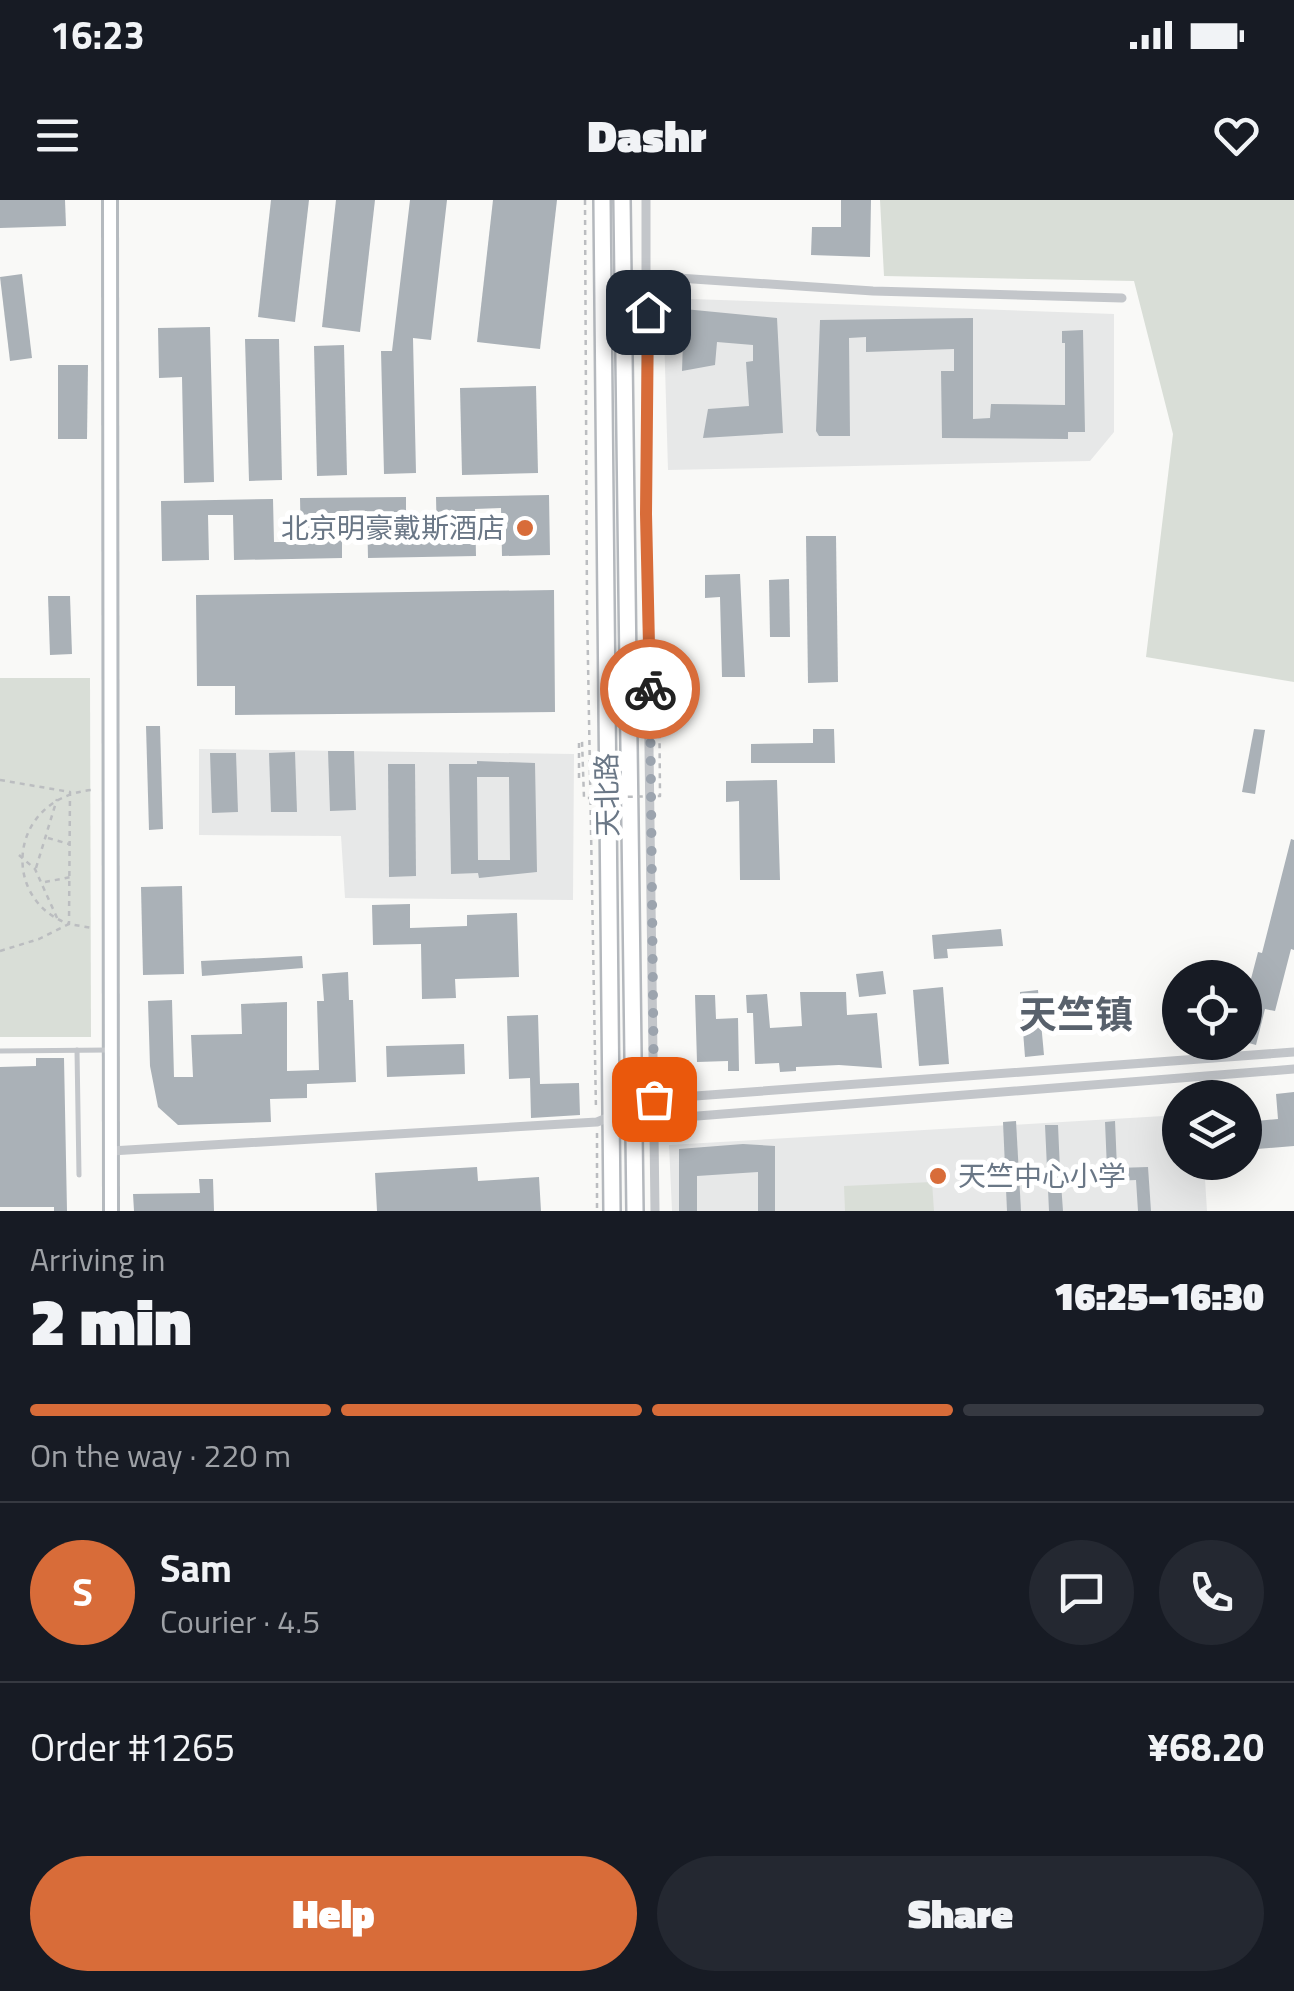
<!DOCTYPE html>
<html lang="en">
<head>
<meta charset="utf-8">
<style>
  :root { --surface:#171b24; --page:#242831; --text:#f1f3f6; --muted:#9ea1a6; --line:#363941; --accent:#d86c39 }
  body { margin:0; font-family:"Titillium Web","Noto Sans SC",sans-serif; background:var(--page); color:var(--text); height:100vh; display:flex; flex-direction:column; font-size:38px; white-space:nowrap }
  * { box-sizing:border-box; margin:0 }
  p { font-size:32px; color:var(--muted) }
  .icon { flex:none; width:55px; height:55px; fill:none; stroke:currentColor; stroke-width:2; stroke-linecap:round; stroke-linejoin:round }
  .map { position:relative; height:1011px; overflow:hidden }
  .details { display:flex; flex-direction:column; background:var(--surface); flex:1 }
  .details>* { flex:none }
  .controls { position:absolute; left:1162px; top:760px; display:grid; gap:20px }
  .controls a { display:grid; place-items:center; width:100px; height:100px; border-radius:50%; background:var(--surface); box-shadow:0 10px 40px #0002; font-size:50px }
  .pin { position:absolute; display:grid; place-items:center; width:85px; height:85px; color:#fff; margin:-42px; border-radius:20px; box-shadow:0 5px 15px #0006 }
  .courier { position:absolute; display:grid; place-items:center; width:100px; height:100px; margin:-50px; border:8px solid #d86c39; border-radius:50%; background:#fff; color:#222; box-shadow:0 2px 12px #0007 }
  .summary em { font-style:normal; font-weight:800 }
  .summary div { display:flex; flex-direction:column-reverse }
  .summary { display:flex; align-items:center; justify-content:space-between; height:170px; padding:0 30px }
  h1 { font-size:65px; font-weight:800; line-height:75px }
  .bar { display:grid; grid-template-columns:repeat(4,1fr); gap:15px 10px; align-content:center; height:120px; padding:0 30px }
  .bar i { height:12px; border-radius:8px; background:var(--line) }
  .bar .active { background:var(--accent) }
  .bar p { grid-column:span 4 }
  .line { display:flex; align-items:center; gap:25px; padding:0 30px; border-top:2px solid var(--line) }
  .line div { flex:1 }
  .round { display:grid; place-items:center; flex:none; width:105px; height:105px; border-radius:52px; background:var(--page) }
  .action { display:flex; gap:20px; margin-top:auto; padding:20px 30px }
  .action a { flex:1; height:115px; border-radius:60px; background:var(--accent); color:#fff; font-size:40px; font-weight:800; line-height:115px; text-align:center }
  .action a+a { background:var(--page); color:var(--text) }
  .status { display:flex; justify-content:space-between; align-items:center; height:70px; padding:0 50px; background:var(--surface); direction:ltr }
  .status svg { height:28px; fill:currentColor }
  header { display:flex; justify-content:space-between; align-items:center; height:130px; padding:0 30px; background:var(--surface); font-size:45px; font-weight:800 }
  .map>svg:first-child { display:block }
</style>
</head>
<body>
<div class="status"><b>16:23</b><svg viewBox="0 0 49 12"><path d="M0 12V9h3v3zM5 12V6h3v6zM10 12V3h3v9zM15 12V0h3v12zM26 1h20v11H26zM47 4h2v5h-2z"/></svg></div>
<header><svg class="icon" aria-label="menu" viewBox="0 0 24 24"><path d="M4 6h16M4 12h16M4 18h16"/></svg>Dashr<svg class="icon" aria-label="heart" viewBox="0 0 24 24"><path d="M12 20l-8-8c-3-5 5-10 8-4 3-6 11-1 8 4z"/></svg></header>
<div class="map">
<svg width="1294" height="1011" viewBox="0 0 1294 1011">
  <rect width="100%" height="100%" fill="#f9f9f7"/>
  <!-- built -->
  <g fill="#e7e8e8">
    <polygon points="663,98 1114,114 1114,232 1090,261 668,270"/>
    <polygon points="199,549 574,554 573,700 345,698 341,636 199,635"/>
    <polygon points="1180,915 1180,962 1204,963 1207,1011 672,1011 669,945"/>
  </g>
  <!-- green -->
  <g fill="#d9ded7">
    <polygon points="880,0 1294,0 1294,482 1146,457 1173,234 1134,81 884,76"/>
    <polygon points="0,478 90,478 91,837 0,837"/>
    <polygon points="932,982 934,1011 845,1011 844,986"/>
  </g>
  <!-- building -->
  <g fill="#aab1b7" fill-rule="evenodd">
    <polygon points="0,0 65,0 66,26 0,28"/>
    <polygon points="271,0 309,0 295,122 258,117"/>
    <polygon points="336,0 375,0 360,132 322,127"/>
    <polygon points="410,0 447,0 431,140 413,138 416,273 384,274 381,151 392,151"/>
    <polygon points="493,0 557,0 540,149 477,142"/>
    <polygon points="841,0 871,0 870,57 811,55 812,27 841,27"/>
    <polygon points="22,74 32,158 10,161 0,77"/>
    <polygon points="684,109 777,118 783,233 703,238 708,209 749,206 746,162 753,161 753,145 717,142 715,165 682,171"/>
    <polygon points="973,118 973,219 990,218 991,204 1065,205 1065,143 1062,143 1062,131 1083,130 1085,232 1068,232 1068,239 942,238 941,171 954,171 954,149 866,152 866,137 849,138 850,236 819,236 816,231 820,120"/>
    <polygon points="210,127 214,282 184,283 182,177 159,178 158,128"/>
    <polygon points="245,139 279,139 282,280 249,281"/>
    <polygon points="344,145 347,275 317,276 314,146"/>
    <polygon points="58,165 88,165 87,239 58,239"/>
    <polygon points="536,186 538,273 462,275 460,188"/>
    <polygon points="549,295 550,355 502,356 501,308 475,309 476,356 368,358 367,311 342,311 342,358 234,360 233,315 208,315 209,360 162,361 161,301 273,299 274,342 301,342 300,298 406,297 406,341 437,341 436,297"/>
    <polygon points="806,336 836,336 838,482 808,483"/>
    <polygon points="740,374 745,477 722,477 720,397 705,398 705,375"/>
    <polygon points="789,379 790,437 770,437 769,380"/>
    <polygon points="554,390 555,512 235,515 235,486 197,486 196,395"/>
    <polygon points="48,396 70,396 72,454 50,455"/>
    <polygon points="146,526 160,526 163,629 149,630"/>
    <polygon points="813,529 834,529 835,563 751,563 751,544 813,543"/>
    <polygon points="1254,529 1265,530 1255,594 1242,592"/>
    <polygon points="328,551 354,551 356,610 330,611"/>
    <polygon points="295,552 297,612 271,612 269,553"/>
    <polygon points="210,553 236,553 238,612 212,613"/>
    <path d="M 477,561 L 535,563 L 537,672 L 479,678 L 478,673 L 451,674 L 449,564 L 477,564 ZM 477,577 L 509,577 L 510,660 L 478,660 Z"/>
    <polygon points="388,564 415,564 416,676 389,677"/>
    <polygon points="777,580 780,680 740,680 739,601 726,602 726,581"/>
    <polygon points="1291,639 1294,640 1294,750 1291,749 1275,811 1265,809 1256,845 1245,842 1245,802 1258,752 1262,753"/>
    <polygon points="182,686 184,774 143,775 141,687"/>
    <polygon points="410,704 410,728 467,726 467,715 517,713 519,777 455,779 456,798 422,799 421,744 373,745 372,705"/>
    <polygon points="1001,729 1003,746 947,749 948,758 934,759 932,735"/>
    <polygon points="302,756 303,768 202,776 201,761"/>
    <polygon points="883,771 886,794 859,797 856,774"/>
    <polygon points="348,772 349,800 353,800 356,882 307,884 307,898 270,899 271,922 178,925 158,907 150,866 148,801 172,800 174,877 193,877 191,835 242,834 241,804 287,802 287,871 319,870 317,801 324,801 322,774"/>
    <polygon points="943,787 949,864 919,866 913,790"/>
    <polygon points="1038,790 1044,855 1025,857 1020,792"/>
    <polygon points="800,792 846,792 847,815 877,813 882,868 839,865 796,867 796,871 780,872 779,863 755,864 753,813 747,813 746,795 767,794 770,828 802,826"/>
    <polygon points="695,795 715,795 716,819 738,818 739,871 728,871 728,861 697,862"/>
    <polygon points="538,815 540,884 579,883 580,915 531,918 530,878 509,879 507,816"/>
    <polygon points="464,844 465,874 387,877 386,846"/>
    <polygon points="36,858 64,858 67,1011 54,1011 54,1007 0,1007 0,867 36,866"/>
    <polygon points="1294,892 1294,946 1245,950 1245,922 1278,919 1276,894"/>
    <polygon points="1016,921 1021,1011 1007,1011 1003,922"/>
    <polygon points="1115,921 1117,968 1148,967 1151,1011 1138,1011 1136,980 1061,983 1063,1011 1049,1011 1045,925 1058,925 1060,971 1107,969 1105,922"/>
    <polygon points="743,944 775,946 775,1011 758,1011 758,972 697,976 697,1011 679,1011 679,949"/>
    <polygon points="477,967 478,981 539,977 541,1011 377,1011 375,973"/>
    <polygon points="199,979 213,979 214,1011 134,1011 133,994 200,993"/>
  </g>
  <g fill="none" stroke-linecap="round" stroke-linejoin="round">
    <!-- secondary casing -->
    <g stroke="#b5babf" stroke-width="18">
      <polyline id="secondary" points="110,0 111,1011"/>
    </g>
    <!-- primary casing -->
    <g stroke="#b4b8bd" stroke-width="20">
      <g id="primary">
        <polyline points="602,0 612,1011"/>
        <polyline points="622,0 635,1011"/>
      </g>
    </g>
    <!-- path -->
    <g stroke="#bbbdc0" stroke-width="2.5" stroke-dasharray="5 5" stroke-linecap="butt">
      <polyline points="585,0 587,406 596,910"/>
      <path d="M 0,580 L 70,592 L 69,724 C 0,700 8,599 91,590"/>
      <polyline points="48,638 69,644"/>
      <polyline points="19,655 35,669 58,720"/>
      <polyline points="36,668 57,599"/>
      <polyline points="45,682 71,677"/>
      <polyline points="0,751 39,739 69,724 92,728"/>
      <polyline points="597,933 597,1011"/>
    </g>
    <!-- lane -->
    <g stroke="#c3c6ca" stroke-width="5">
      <polyline points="77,850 79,975"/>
      <polyline points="0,851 109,850"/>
    </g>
    <!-- street -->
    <g stroke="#c3c6ca" stroke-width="9">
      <polyline points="646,0 646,314 655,1011"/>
      <polyline points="648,76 873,91 1122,98"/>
      <polyline points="613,918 634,921 1294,869"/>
      <polyline points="111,951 597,922 654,899 1294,852"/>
    </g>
    <!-- secondary -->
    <use href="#secondary" stroke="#fff" stroke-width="12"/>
    <!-- primary -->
    <use href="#primary" stroke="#fff" stroke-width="15"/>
    <!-- path-bridge -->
    <polyline stroke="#bbbdc0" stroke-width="2.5" stroke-dasharray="5 5" stroke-linecap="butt" points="579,578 579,542 582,541 584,598 660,596 659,472"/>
  </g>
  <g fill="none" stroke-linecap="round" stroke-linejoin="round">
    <!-- done -->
    <polyline stroke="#9ca4ae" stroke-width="10" stroke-dasharray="0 18" points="650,489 654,899"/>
    <!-- route -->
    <polyline stroke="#d86c39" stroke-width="12" points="648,112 646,314 650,489"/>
  </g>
  <!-- markers -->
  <g fill="#d86c39" stroke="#fff" stroke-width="4">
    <circle cx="525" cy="328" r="10"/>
    <circle cx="938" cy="976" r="10"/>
  </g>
  <g text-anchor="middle" stroke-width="10" stroke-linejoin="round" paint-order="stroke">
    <!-- poi labels -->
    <g font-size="28" fill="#6a7786" stroke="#fff" text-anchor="end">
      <text x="505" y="338">北京明豪戴斯酒店</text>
      <text x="958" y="986" text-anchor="start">天竺中心小学</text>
    </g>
    <!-- street labels -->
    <g font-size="28" fill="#6a7786" stroke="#fff">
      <text transform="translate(607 595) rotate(-91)" y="10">天北路</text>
    </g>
    <!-- district labels -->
    <g font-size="38" font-weight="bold" fill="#58616c" stroke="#fff">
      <text x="1076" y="828">天竺镇</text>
    </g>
  </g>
</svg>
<div class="controls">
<a><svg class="icon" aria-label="locate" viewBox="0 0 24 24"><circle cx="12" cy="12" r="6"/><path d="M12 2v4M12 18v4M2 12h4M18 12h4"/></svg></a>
<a><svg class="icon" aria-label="layers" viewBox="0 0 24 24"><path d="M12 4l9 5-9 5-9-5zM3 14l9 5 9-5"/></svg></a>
</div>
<div class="pin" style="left:654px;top:899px;background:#ea580c"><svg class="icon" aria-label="bag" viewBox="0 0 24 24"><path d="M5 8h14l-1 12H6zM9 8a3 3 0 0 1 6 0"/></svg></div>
<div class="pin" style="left:648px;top:112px;background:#1f2937"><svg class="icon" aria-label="home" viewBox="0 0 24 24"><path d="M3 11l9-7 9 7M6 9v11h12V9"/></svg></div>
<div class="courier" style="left:650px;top:489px"><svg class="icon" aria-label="bike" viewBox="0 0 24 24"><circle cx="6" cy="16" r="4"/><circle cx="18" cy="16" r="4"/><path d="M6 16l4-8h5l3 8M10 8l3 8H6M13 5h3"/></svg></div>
</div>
<section class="details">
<div class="summary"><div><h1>2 min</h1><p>Arriving in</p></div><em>16:25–16:30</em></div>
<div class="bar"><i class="active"></i><i class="active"></i><i class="active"></i><i></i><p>On the way · 220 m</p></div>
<div class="line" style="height:180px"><b class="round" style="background:var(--accent);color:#fff">S</b><div><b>Sam</b><p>Courier · 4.5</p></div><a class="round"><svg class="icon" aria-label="chat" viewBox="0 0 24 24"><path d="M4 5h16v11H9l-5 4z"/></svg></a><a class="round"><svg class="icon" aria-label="phone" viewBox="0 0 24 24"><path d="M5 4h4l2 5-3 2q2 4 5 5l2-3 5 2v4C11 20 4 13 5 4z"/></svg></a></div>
<div class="line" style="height:130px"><div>Order #1265</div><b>¥68.20</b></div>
<div class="action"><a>Help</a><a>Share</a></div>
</section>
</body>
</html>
